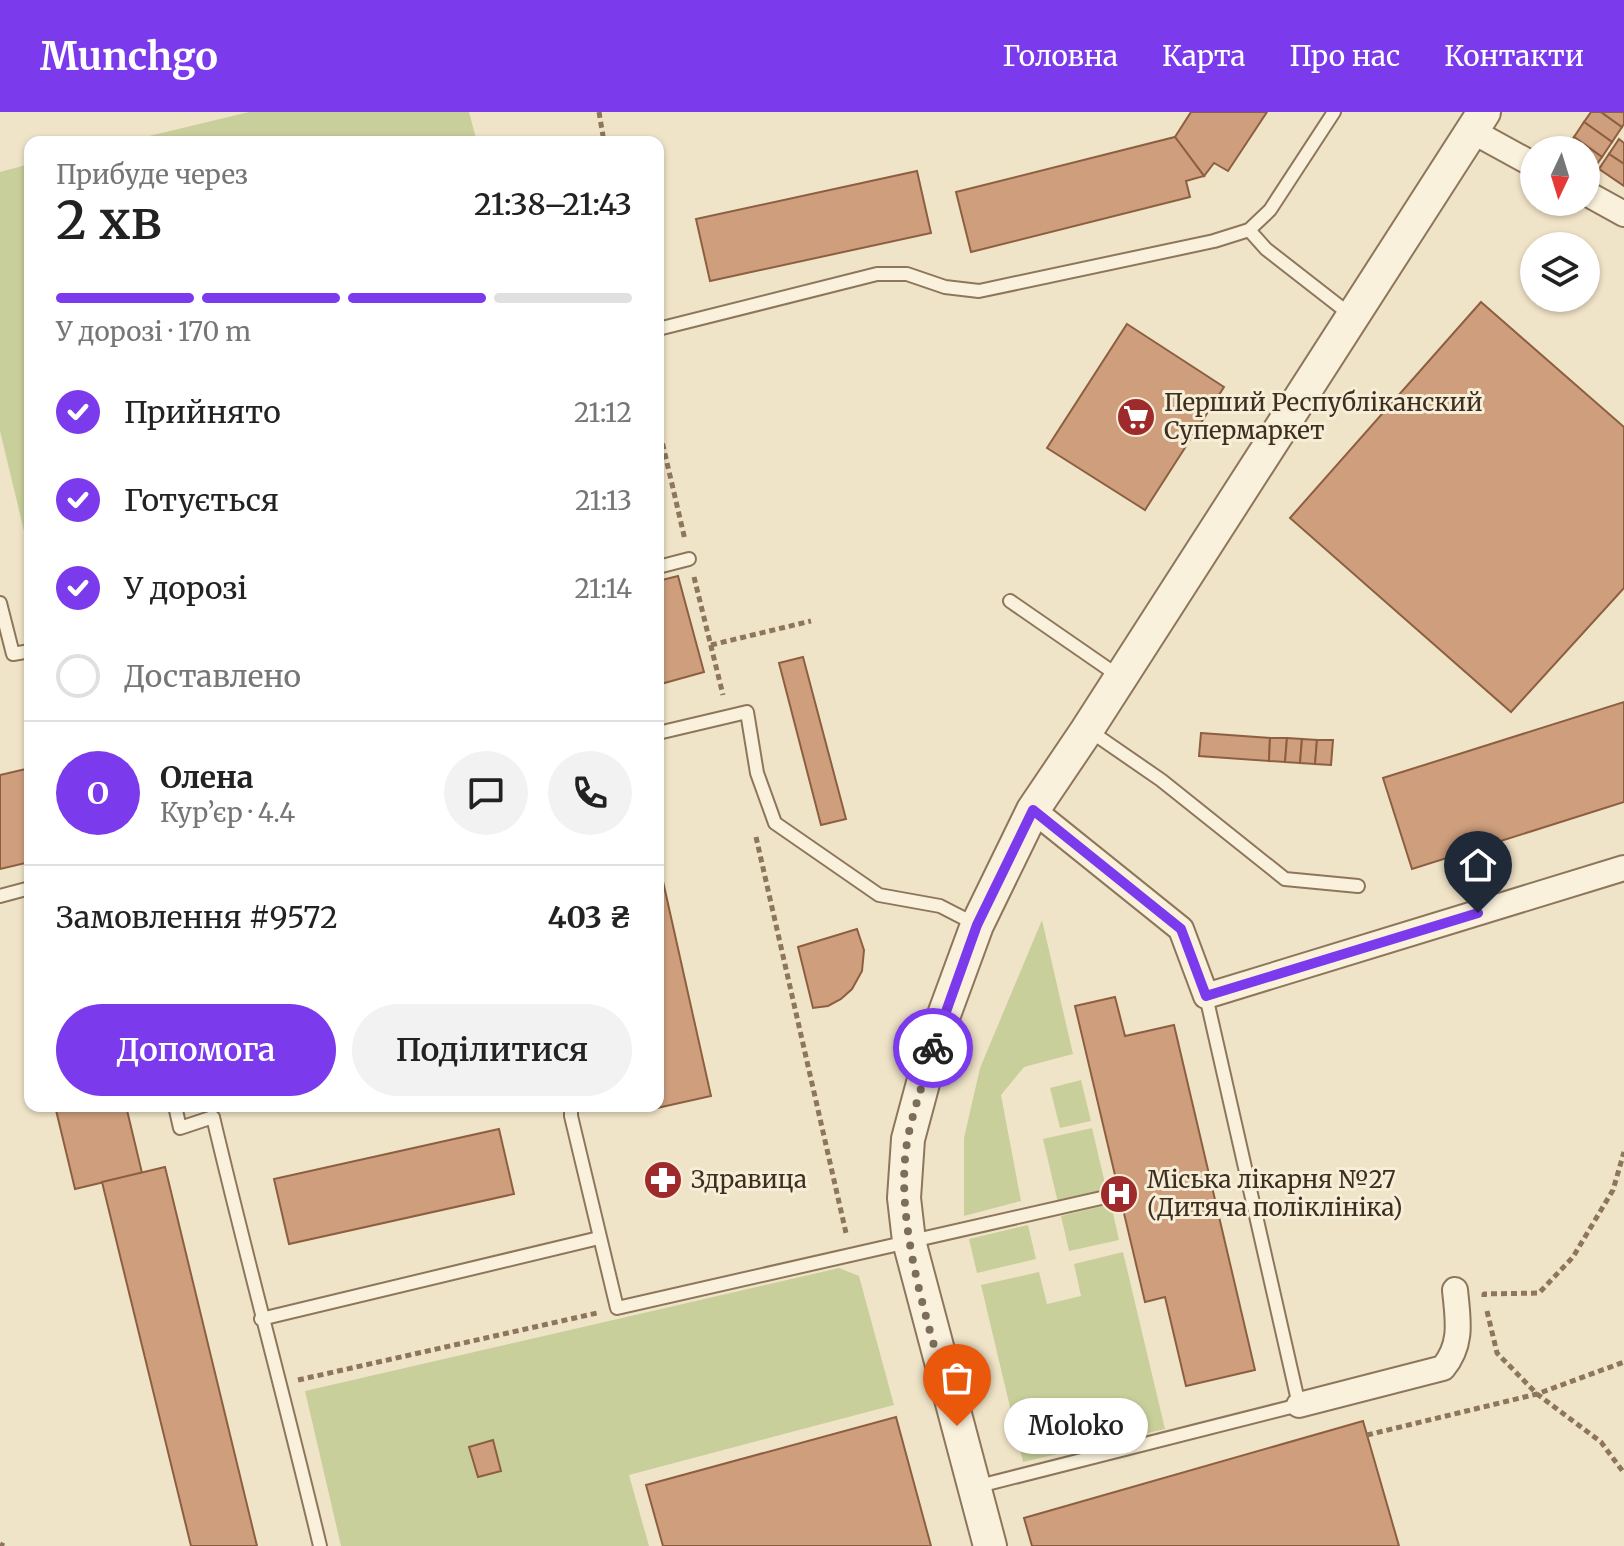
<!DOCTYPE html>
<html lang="uk">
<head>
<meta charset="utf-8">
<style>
  :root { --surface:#fff; --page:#f2f2f2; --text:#222; --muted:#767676; --line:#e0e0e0; --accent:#7c3aed }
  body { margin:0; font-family:Merriweather,serif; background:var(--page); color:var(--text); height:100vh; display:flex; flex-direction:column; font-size:30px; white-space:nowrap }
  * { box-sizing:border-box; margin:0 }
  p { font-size:26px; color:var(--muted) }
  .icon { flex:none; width:44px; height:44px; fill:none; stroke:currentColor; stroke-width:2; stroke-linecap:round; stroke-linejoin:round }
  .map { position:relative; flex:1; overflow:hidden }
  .sheet { position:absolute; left:24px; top:24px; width:640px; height:976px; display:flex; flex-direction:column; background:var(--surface); border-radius:16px; box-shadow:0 2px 6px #0004 }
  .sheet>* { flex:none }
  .needle { width:52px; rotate:184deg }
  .buttons { position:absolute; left:1520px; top:24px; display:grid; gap:16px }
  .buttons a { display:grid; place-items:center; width:80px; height:80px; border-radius:50%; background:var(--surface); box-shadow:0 2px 6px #0004; font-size:40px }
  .pin { position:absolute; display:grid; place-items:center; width:68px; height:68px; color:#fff; margin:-82px -34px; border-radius:50% 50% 50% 0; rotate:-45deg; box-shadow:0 0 8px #0007 }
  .pin .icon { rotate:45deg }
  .courier { position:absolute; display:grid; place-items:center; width:80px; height:80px; margin:-40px; border:6px solid #7c3aed; border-radius:50%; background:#fff; color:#222; box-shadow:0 2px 10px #0007 }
  .bubble { position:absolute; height:56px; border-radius:28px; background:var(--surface); box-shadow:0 2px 6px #0004; font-size:26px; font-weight:600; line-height:56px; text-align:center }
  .summary em { font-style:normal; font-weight:600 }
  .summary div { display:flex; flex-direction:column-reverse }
  .summary { display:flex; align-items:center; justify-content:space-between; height:136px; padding:0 32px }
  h1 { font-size:52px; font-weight:600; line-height:60px }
  .bar { display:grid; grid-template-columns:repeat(4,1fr); gap:12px 8px; align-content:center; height:96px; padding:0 32px }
  .bar i { height:10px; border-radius:6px; background:var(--line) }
  .bar .active { background:var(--accent) }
  .bar p { grid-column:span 4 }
  .line { display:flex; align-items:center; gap:20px; padding:0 32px; border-top:2px solid var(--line) }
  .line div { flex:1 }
  .round { display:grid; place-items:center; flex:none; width:84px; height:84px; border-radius:42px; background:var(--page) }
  ol { padding:0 32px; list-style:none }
  li { display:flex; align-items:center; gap:24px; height:88px }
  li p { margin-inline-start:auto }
  li .icon { padding:8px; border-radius:50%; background:var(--accent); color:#fff; stroke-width:4 }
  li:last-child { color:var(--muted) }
  li i { width:44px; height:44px; border:4px solid var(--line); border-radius:50% }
  .button { display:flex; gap:16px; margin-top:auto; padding:16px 32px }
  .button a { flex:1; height:92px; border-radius:48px; background:var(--accent); color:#fff; font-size:32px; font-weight:600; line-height:92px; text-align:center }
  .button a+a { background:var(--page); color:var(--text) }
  header { display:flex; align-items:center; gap:48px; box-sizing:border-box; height:112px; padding:0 40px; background:var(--accent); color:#fff }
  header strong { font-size:38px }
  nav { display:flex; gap:44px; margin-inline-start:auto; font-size:28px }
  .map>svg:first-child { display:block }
</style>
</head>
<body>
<header>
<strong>Munchgo</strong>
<nav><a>Головна</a><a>Карта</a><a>Про нас</a><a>Контакти</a></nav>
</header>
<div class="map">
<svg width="1624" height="1434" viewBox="0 0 1624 1434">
  <rect width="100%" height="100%" fill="#f0e4c8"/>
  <!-- green -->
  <g fill="#c9cf9b">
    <polygon points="249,0 469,0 477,30 124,30"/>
    <polygon points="30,52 30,444 0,319 0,60"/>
    <polygon points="1042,808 1073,942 1024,955 1001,983 1021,1089 964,1104 964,1026 980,956"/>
    <polygon points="1081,968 1091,1009 1060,1016 1050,976"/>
    <polygon points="1092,1016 1107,1080 1058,1091 1043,1027"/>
    <polygon points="1111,1092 1119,1128 1069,1139 1061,1104"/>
    <polygon points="1028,1113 1036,1147 977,1161 969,1127"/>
    <polygon points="1123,1140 1165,1317 1023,1350 981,1173 1039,1160 1047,1192 1081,1184 1074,1152"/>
    <polygon points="839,1156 859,1164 894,1293 629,1363 649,1434 341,1434 305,1279"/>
  </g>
  <!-- building -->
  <g fill="#cf9f7d" stroke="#8d5f41" stroke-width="2">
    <polygon points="1191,0 1267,0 1228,59 1214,51 1204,64 1175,25"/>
    <polygon points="1591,0 1601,0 1622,15 1612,30 1584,10"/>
    <polygon points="1601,0 1624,0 1624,12 1622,15"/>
    <polygon points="1584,10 1612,30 1602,45 1574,25"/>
    <polygon points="1175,25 1204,64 1186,69 1190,85 971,140 956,80"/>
    <polygon points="1574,25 1602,45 1592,59 1586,55 1586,38 1565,38"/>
    <polygon points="1619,27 1624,31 1624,52 1609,42"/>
    <polygon points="1609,42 1624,52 1624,74 1599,57"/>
    <polygon points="917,59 931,121 710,169 696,107"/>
    <polygon points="1481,190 1624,315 1624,476 1511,600 1290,406"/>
    <polygon points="1127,212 1224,275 1145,398 1047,336"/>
    <polygon points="678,464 704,560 661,572 658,561 658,469"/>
    <polygon points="803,545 846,707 821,713 779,551"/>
    <polygon points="1624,590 1624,690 1412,757 1383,666"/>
    <polygon points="1201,621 1270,626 1269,649 1199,644"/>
    <polygon points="1270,626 1287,626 1285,650 1269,649"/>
    <polygon points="1287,626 1302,627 1300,651 1285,650"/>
    <polygon points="1302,627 1317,628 1315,652 1300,651"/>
    <polygon points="1317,628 1333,628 1331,653 1315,652"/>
    <polygon points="30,656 30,750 0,757 0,663"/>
    <polygon points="658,747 711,984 648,998 647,994 658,994"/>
    <polygon points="857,817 864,838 862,859 852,877 841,887 828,894 813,896 798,835"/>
    <polygon points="1115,885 1125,924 1174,913 1255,1258 1186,1274 1165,1185 1145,1190 1075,894"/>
    <polygon points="55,994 126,994 142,1061 75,1077"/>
    <polygon points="499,1017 514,1082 289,1132 274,1067"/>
    <polygon points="165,1055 257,1434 191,1434 102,1070"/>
    <polygon points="896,1305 931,1434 663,1434 646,1373"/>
    <polygon points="1363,1309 1399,1434 1032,1434 1024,1406"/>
    <polygon points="493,1328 501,1359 478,1365 469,1335"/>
  </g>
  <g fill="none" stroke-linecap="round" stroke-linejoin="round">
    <!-- service casing -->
    <g stroke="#8d765c" stroke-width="16">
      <g id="service">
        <polyline points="1249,118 1266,137 1352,204"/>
        <polyline points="658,217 877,162 907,162 945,175 979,179 1214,129 1249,118 1270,98 1334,0"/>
        <polyline points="658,455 689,447"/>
        <polyline points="1010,489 1120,565"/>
        <polyline points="0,491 13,542 30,539"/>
        <polyline points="1090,619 1161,668 1285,767 1358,774"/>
        <polyline points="658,621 747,600 757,661 775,711 879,783 940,794 977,813"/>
        <polyline points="0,784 30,776"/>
        <path d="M 175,994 L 180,1016 L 213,1005 C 247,1149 286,1291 320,1434"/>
        <polyline points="571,994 571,1004 617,1196 1119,1082"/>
        <polyline points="261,1207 599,1126"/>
        <polyline points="975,1375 1299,1293 1206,884"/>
      </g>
    </g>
    <!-- minor casing -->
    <g stroke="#8d765c" stroke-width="28">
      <g id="minor">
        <polyline points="1472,19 1534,53"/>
        <polyline points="1586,81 1624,102"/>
        <polyline points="1033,698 1181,817 1206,884 1624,756"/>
        <path d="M 1299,1293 L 1443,1256 C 1463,1232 1458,1208 1455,1178"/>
      </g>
    </g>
    <!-- tertiary casing -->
    <g stroke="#8d765c" stroke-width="36">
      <polyline id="tertiary" points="990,1434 909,1129 904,1086 908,1027 934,930 977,813 1033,698 1087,618 1484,0"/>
    </g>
    <!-- path -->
    <g stroke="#8d765c" stroke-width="5" stroke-dasharray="6 4" stroke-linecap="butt">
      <polyline points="599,0 604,30"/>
      <polyline points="658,312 685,428"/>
      <polyline points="694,465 723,583"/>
      <polyline points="711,533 811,509"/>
      <polyline points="756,725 846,1121"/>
      <polyline points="1484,1185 1484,1182 1539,1181 1573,1145 1613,1078 1624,1040"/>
      <polyline points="1487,1199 1497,1241 1537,1282 1601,1330 1624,1361"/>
      <polyline points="298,1268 597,1201"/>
      <polyline points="1367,1323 1537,1282 1624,1250"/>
      <polyline points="0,1432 4,1434"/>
    </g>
    <!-- service -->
    <use href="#service" stroke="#faf1dc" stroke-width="12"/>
    <!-- minor -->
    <use href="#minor" stroke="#faf1dc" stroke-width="24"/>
    <!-- tertiary -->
    <use href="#tertiary" stroke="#faf1dc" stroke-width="32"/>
  </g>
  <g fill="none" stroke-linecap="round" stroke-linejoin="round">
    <!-- done -->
    <path stroke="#7c6e5b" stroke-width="8" stroke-dasharray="0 14.4" d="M 933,936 C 925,966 914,995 908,1025 C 891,1113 934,1228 957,1314"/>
    <!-- route -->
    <polyline stroke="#7c3aed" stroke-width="10" points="933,936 977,813 1033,698 1181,817 1206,884 1478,801"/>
  </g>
  <!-- icons -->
  <defs>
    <g id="supermarket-disc" transform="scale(2)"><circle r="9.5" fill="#9e2a2b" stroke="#f7eed8"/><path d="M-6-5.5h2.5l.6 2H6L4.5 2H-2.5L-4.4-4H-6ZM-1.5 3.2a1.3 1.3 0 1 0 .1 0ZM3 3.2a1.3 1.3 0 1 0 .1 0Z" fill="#fff"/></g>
    <g id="pharmacy-disc" transform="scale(2)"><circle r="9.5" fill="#9e2a2b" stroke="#f7eed8"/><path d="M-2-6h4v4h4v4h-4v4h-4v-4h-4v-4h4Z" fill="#fff"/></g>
    <g id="hospital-disc" transform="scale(2)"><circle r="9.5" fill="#9e2a2b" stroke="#f7eed8"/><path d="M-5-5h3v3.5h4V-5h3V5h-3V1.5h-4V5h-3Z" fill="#fff"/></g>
  </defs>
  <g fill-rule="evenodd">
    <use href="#supermarket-disc" x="1136" y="305"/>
    <use href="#pharmacy-disc" x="663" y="1068"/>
    <use href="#hospital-disc" x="1119" y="1082"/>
  </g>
  <g text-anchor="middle" stroke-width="6" stroke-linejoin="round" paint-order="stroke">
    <!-- poi labels -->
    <g font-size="24" fill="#3d2e20" stroke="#f7eed8" text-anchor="start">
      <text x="1164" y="299">Перший Республiканский<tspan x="1164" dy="28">Супермаркет</tspan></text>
      <text x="691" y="1076">Здравица</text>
      <text x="1147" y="1076">Міська лікарня №27<tspan x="1147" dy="28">(Дитяча поліклініка)</tspan></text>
    </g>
  </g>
</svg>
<div class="buttons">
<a><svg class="needle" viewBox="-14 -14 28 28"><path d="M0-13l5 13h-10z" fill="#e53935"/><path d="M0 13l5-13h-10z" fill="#767676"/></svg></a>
<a><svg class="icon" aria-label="layers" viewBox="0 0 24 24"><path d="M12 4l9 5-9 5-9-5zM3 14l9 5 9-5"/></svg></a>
</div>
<div class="pin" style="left:957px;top:1314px;background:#ea580c"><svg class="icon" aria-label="bag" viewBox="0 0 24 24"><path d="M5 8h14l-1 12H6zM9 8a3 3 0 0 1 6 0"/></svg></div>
<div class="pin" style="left:1478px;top:801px;background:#1f2937"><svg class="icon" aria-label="home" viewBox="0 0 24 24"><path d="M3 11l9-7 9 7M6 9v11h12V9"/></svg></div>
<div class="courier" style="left:933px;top:936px"><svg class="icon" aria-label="bike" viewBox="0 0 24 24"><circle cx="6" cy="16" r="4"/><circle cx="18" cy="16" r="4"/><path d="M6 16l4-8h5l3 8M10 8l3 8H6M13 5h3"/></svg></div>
<div class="bubble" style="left:1004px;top:1286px;width:144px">Moloko</div>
<section class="sheet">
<div class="summary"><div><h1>2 хв</h1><p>Прибуде через</p></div><em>21:38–21:43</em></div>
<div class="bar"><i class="active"></i><i class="active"></i><i class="active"></i><i></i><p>У дорозі · 170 m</p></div>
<ol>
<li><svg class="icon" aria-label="check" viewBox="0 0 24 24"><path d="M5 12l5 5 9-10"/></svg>Прийнято<p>21:12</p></li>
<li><svg class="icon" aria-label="check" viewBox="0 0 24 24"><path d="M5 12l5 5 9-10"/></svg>Готується<p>21:13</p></li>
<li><svg class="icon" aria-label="check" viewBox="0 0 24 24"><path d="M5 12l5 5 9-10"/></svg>У дорозі<p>21:14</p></li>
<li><i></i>Доставлено</li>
</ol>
<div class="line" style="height:144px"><b class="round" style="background:var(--accent);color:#fff">О</b><div><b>Олена</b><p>Кур’єр · 4.4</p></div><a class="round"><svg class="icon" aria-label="chat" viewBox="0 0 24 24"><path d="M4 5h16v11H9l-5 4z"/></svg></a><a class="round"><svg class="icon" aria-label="phone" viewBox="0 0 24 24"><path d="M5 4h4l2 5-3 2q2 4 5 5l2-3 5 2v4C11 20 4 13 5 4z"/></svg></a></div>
<div class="line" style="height:104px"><div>Замовлення #9572</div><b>403 ₴</b></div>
<div class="button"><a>Допомога</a><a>Поділитися</a></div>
</section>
</div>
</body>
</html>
